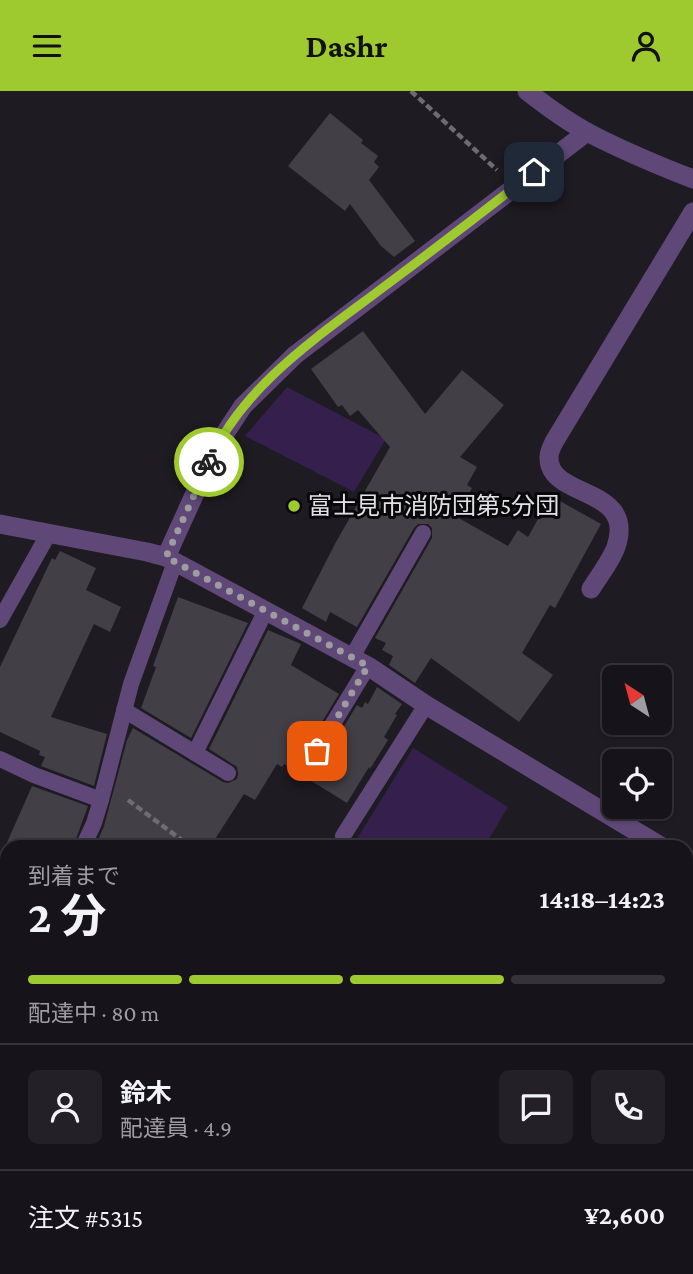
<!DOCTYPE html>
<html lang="ja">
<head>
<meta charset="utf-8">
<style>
  :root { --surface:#16141a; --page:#232127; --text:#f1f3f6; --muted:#9e9ea2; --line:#353339; --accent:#9eca2f }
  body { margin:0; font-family:"Crimson Pro","Noto Sans JP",serif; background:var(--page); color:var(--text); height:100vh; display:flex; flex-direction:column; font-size:26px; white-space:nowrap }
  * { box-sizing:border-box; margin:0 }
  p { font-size:23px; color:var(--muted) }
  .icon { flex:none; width:38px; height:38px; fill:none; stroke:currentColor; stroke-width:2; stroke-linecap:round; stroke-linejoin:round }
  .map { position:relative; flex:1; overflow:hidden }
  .details { position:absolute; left:0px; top:749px; width:693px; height:434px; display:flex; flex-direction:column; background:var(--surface); border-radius:21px 21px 0 0; box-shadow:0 2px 5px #0004,0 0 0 2px var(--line) }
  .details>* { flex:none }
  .needle { width:46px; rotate:324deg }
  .fabs { position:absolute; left:602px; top:574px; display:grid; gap:14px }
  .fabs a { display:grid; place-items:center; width:70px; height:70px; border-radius:10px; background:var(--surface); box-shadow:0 2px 5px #0004,0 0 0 2px var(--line); font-size:35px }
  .pin { position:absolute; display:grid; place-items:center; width:60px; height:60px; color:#fff; margin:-30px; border-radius:14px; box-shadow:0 4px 10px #0006 }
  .courier { position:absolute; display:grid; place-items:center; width:70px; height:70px; margin:-35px; border:5px solid #9eca2f; border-radius:50%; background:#fff; color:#222; box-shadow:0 2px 9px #0007 }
  .head em { font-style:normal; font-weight:700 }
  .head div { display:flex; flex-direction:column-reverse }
  .head { display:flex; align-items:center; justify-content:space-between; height:119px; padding:0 28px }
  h1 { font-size:46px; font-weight:700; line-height:52px }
  .bar { display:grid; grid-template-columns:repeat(4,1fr); gap:10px 7px; align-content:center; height:84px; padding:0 28px }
  .bar i { height:9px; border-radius:5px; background:var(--line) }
  .bar .current { background:var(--accent) }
  .bar p { grid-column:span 4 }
  .line { display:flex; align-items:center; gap:18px; padding:0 28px; border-top:2px solid var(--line) }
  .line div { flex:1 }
  .round { display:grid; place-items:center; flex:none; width:74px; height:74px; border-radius:10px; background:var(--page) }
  header { display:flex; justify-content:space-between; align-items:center; height:91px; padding:0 28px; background:var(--accent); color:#111; font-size:32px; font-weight:700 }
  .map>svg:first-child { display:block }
</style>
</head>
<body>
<header><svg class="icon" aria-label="menu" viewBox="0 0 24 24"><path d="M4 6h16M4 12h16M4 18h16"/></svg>Dashr<svg class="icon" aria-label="person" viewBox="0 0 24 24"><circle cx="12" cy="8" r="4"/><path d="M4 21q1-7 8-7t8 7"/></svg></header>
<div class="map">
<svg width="693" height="1183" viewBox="0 0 693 1183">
  <rect width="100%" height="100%" fill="#1e1b22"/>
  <!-- green -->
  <g fill="#351f4c">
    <polygon points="287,296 386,348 354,401 245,345"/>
    <polygon points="413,657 508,716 484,756 363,756 355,751"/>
    <polygon points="6,906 7,1176 187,1176 196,1183 0,1183 0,921"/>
  </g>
  <!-- building -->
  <g fill="#423f46">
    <polygon points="330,22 363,49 361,52 378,65 374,71 379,76 369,89 415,150 394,166 381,155 350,113 345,120 288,75"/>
    <polygon points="363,240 425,323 462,279 504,314 460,366 477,376 467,394 472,397 457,426 508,455 518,439 528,446 551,405 601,433 555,517 550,514 522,562 553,584 519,631 431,567 415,592 389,574 393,565 382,559 386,552 375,547 432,447 432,437 428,433 418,433 414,437 357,536 330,521 326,531 302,517 336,451 390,356 358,319 350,325 342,314 338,316 311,278"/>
    <polygon points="60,460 96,477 86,499 121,516 110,541 94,533 51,626 107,643 94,695 41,675 45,666 39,664 40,660 0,641 0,576 52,467 55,469"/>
    <polygon points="178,506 248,532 191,647 141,617 156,576 153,575"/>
    <polygon points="268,539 301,553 291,574 339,603 308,654 308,663 312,668 317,669 326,665 357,614 362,617 365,611 368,613 377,596 402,613 395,623 397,624 384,646 388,649 370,678 369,676 347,712 284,673 282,676 277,673 255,709 244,703 210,756 95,756 104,735 127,649 133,637 223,691 228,692 237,688 238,683 237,676 209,658"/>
    <polygon points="32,695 88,715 73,756 5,756"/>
  </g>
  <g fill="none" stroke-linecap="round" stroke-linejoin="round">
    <!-- path -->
    <g stroke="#6e6b71" stroke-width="4.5" stroke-dasharray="7 3.5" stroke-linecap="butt">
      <polyline points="411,0 497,79"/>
      <polyline points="128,709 191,756"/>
    </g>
    <!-- service -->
    <g stroke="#5f4878" stroke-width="16">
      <polyline points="0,529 49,442"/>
      <polyline points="352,566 423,442"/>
      <polyline points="124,619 228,682"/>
      <polyline points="317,659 368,575"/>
      <polyline points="195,662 266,519"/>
      <polyline points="0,668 34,684 101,709"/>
      <polyline points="343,745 426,614"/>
      <polyline points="83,756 94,732 101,709 131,593 175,471"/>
      <polyline points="0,890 7,880"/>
    </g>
    <!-- minor -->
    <g stroke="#5f4878" stroke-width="19">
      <polyline points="0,433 147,461 166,466 368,575 426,614 662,756"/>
      <polyline points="166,466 216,356 243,315 295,264 587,41"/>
      <path d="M 591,498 C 599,485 611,470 616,456 C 637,394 548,409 549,366 C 549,362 552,355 554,351 L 693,121"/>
      <polyline points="686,770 693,775"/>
    </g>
    <!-- tertiary -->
    <path stroke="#5f4878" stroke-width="19" d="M 527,0 C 546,15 565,29 587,41 C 621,59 657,74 693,88"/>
  </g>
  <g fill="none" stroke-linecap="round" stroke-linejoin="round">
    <!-- done -->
    <polyline stroke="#9e9ca1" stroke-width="7" stroke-dasharray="0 12.6" points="209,371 166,466 368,575 317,660"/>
    <!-- route -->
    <path stroke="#9eca2f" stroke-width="9" d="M 209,371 C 243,295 316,247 381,198 C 432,160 483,121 534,81"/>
  </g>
  <!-- markers -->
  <circle fill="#9eca2f" stroke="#080709" stroke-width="2.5" cx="294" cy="415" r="7"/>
  <g text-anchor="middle" stroke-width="6" stroke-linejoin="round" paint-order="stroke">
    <!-- poi labels -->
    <g font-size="24" fill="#e3e1e5" stroke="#080709" text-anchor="start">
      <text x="308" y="423">富士見市消防団第5分団</text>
    </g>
  </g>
</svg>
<div class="fabs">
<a><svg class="needle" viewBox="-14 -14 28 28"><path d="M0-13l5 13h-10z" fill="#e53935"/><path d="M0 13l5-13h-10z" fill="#9e9ea2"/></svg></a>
<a><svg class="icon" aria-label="locate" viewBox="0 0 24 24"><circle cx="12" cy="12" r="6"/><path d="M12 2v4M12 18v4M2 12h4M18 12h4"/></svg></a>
</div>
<div class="pin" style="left:317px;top:660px;background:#ea580c"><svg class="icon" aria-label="bag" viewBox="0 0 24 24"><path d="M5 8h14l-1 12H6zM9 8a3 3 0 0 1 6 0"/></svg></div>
<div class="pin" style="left:534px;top:81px;background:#1f2937"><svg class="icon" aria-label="home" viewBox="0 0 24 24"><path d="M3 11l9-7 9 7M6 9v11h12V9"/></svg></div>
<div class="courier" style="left:209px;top:371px"><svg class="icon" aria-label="bike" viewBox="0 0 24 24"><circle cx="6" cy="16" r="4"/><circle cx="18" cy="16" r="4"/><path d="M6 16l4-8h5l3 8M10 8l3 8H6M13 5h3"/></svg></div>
<section class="details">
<div class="head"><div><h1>2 分</h1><p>到着まで</p></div><em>14:18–14:23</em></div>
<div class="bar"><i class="current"></i><i class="current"></i><i class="current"></i><i></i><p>配達中 · 80 m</p></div>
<div class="line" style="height:126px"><a class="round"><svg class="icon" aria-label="person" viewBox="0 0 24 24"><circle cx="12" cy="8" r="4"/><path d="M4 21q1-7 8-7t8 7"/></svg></a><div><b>鈴木</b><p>配達員 · 4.9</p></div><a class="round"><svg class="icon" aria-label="chat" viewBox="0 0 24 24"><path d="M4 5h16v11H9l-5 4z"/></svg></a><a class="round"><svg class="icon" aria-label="phone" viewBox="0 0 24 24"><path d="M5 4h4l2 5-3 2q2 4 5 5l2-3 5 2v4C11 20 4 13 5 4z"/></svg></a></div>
<div class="line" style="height:91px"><div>注文 #5315</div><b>¥2,600</b></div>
</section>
</div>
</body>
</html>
